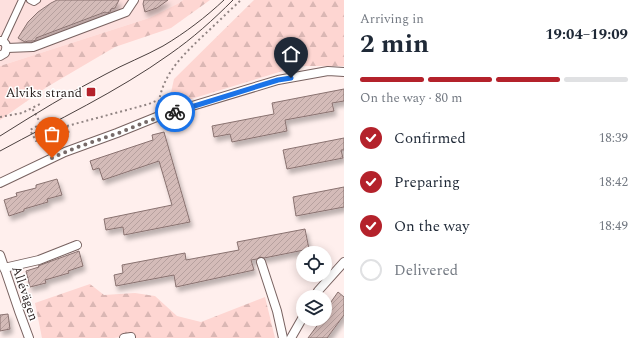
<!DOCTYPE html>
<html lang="en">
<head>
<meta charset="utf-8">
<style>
  :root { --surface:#fff; --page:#f6f6f7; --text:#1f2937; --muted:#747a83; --line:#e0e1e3; --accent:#b4222b }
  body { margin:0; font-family:Spectral,serif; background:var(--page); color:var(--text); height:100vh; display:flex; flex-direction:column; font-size:15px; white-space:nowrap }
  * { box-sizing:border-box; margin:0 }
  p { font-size:13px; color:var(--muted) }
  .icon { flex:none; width:22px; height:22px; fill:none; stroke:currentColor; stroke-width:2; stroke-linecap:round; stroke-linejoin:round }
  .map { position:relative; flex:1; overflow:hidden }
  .drawer { display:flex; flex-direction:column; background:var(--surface); width:300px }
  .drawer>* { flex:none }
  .buttons { position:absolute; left:296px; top:246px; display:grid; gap:8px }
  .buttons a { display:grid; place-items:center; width:36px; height:36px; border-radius:50%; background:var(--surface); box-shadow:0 2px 10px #0003; font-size:20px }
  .pin { position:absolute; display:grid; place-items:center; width:34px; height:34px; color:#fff; margin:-41px -17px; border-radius:50% 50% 50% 0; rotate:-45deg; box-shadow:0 0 4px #0007 }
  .pin .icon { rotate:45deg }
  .courier { position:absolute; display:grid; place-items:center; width:40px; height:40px; margin:-20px; border:3px solid #1a73e8; border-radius:50%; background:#fff; color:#222; box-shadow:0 1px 5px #0007 }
  .head em { font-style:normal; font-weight:700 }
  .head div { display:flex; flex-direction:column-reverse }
  .head { display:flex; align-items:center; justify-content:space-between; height:68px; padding:0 16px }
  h1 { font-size:26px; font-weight:700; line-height:30px }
  .bar { display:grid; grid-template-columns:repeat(4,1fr); gap:6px 4px; align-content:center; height:48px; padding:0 16px }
  .bar i { height:5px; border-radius:3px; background:var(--line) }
  .bar .current { background:var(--accent) }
  .bar p { grid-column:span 4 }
  ol { padding:0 16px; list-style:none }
  li { display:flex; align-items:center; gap:12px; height:44px }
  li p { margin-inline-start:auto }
  li .icon { padding:4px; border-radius:50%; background:var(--accent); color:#fff; stroke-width:4 }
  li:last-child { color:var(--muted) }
  li i { width:22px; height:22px; border:2px solid var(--line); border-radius:50% }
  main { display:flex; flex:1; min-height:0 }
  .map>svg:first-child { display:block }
</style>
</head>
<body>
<main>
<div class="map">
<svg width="344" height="338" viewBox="0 0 344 338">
  <defs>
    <pattern id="forest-firs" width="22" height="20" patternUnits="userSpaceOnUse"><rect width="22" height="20" fill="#fed6d2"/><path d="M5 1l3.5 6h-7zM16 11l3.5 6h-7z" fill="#dab7b4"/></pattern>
    <pattern id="building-hatch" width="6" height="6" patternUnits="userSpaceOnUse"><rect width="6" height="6" fill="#d4bbb8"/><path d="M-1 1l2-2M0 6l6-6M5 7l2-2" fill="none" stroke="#b6a09e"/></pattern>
    <filter id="shadow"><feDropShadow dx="2.5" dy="4.5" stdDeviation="2" flood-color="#0004"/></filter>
  </defs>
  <rect width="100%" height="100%" fill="#ffefed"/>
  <!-- built -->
  <polygon fill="#fde0de" points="0,0 183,0 179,3 149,18 0,66"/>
  <!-- forest -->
  <g fill="url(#forest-firs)">
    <polygon points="183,0 210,0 171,28 115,47 47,87 0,120 0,66 149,18 179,3"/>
    <polygon points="254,0 344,0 344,66 299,66 168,106 174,79"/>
    <polygon points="90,284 104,295 135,293 155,296 177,316 201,322 265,297 275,338 135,338 134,335 114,338 42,338 35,303"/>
  </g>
  <!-- building -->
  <g fill="url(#building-hatch)" stroke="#897270" filter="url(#shadow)">
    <polygon points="57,0 119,0 115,8 111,9 110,12 107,13 105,12 36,38 36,40 33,41 28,41 25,42 18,38 28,22 38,12 51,3"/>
    <polygon points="144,0 168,0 157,8 145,12 143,4"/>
    <polygon points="344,89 344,101 332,103 334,111 285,120 287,131 232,142 230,134 214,137 212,126 274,114 272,103"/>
    <polygon points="164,132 190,222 124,235 123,227 106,230 104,219 172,205 159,161 103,180 99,168 93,170 90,161 153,140 152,135"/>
    <polygon points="344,138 344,150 341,150 343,158 287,169 283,150"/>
    <polygon points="57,179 62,195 47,199 48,202 24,209 24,211 9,216 4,200 17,196 16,193 36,188 36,185"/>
    <polygon points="344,187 344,207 296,216 293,197"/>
    <polygon points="305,229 309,249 264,258 260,257 257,259 251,260 254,270 176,287 174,275 116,286 114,275 123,273 122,265 185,253 186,260 239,250 237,242"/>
    <polygon points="79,251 83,266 68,271 69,273 45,280 46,283 30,287 26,271 39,267 38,266"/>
    <polygon points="338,292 344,297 344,315 327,338 308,338 322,319 325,319 325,314 328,310 326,309"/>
    <polygon points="8,314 10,329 0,331 0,315"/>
  </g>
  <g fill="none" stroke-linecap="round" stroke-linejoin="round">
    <!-- pedestrian casing -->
    <g stroke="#786260" stroke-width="8">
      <g id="pedestrian">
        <polyline points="30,0 34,2 37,0"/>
        <polyline points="3,41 22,0"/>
      </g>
    </g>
    <!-- minor casing -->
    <g stroke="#786260" stroke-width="10">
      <g id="minor">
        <path d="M 0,41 L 3,41 C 7,45 7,47 5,53 L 0,56"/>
        <polyline points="7,48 33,47 126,12 134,0"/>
        <polyline points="0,183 65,152 117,133 159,116 278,80 328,71 344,72"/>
        <polyline points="0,255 19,311 29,338"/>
        <polyline points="261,262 277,311 283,338"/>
        <polyline points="4,268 39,260 77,245"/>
        <polyline points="315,297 318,291 344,262"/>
        <polyline points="124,338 131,337"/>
        <polyline points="291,338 303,317"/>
      </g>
    </g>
    <!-- path -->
    <g stroke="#918483" stroke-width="2" stroke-dasharray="2 3" stroke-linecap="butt">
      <path d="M 158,107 C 162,74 182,56 205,34 C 217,23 229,11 241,0"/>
      <polyline points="0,117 22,113 32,108"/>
      <polyline points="50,119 30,130 36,141 53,131 67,126 69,134 64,141 64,143"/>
      <polyline points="41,124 32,108 42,103"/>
      <polyline points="67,126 149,104 158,100"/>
    </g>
    <!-- pedestrian -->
    <use href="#pedestrian" stroke="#fff" stroke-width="6"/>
    <!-- minor -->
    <use href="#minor" stroke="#fff" stroke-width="8"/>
    <!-- tram -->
    <g stroke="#4b403f" stroke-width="1">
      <path d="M 0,136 C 35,114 69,93 106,74 C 124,64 145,56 163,46 C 185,33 206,17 224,0"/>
      <path d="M 0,151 C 57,120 117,92 170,54 C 193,38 213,20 233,0"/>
    </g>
  </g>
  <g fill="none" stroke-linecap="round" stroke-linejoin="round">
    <!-- done -->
    <path stroke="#766a68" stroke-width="4" stroke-dasharray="0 7.2" d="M 52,158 C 73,148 95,141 116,134 C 136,126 155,118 175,112"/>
    <!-- route -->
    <polyline stroke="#1a73e8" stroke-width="5" points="175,112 278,80 291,78"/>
  </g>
  <!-- markers -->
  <rect fill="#b4222b" stroke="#fff" stroke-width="1.5" x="86" y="87" width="10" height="10" rx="2"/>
  <g text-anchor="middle" stroke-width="3" stroke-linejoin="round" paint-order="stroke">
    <!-- poi labels -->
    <g font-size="13" fill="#2c2221" stroke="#fff" text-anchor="end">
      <text x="82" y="97">Alviks strand</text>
    </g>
    <!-- street labels -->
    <g font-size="13" fill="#2c2221" stroke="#fff">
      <text transform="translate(26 293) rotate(71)" y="5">Allévägen</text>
    </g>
  </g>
</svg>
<div class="buttons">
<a><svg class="icon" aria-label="locate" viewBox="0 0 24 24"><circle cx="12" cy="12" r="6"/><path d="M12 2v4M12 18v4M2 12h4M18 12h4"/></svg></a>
<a><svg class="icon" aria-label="layers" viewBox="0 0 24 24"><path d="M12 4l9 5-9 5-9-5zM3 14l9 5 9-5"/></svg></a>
</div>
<div class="pin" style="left:52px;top:158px;background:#ea580c"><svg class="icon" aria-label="bag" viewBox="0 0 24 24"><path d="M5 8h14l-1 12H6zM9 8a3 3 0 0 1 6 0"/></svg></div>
<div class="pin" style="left:291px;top:78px;background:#1f2937"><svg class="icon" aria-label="home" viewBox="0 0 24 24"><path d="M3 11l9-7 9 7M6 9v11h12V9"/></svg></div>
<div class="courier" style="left:175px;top:112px"><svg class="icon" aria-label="bike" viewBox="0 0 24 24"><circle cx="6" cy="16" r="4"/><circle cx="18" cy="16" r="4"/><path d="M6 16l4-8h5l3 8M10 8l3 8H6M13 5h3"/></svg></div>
</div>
<section class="drawer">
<div class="head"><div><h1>2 min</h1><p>Arriving in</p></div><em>19:04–19:09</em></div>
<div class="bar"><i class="current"></i><i class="current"></i><i class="current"></i><i></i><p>On the way · 80 m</p></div>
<ol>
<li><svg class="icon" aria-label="check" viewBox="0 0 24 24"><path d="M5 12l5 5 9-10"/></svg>Confirmed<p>18:39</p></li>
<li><svg class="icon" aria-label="check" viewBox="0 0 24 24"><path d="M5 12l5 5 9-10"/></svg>Preparing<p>18:42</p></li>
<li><svg class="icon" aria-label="check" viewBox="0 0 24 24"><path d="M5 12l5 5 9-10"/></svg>On the way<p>18:49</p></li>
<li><i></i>Delivered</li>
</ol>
</section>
</main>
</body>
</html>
